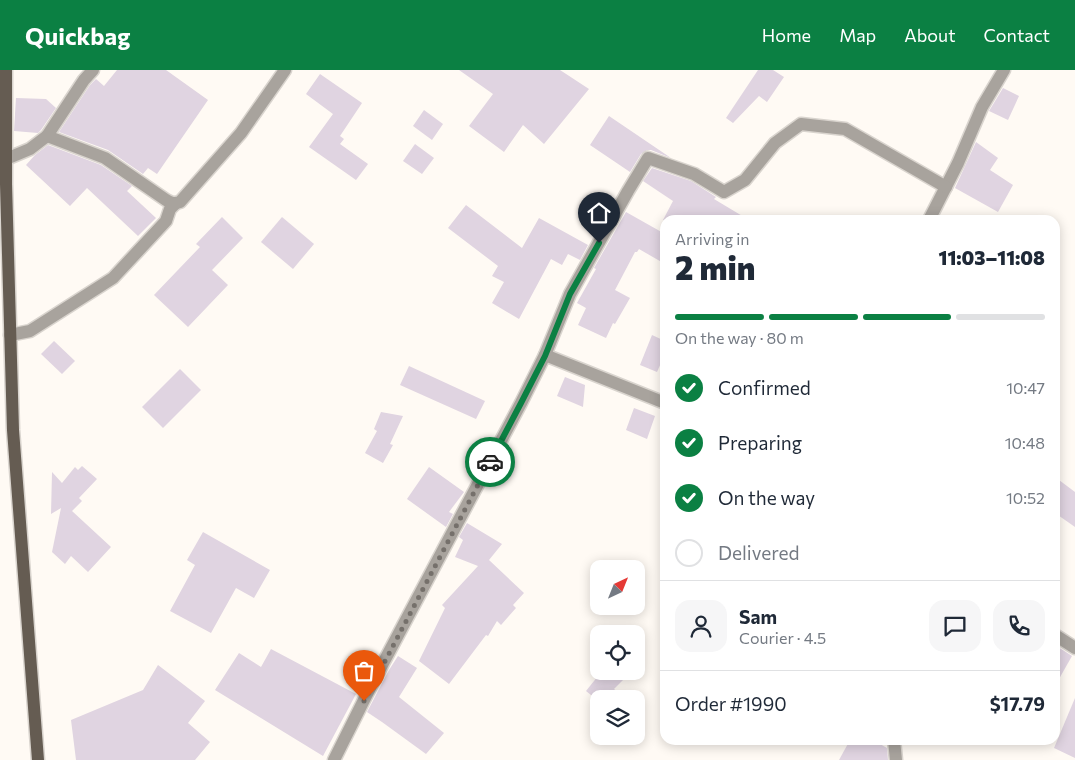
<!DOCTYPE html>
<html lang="en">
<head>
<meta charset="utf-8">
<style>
  :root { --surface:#fff; --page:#f6f6f7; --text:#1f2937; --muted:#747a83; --line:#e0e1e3; --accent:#0b8043 }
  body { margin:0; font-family:Commissioner,sans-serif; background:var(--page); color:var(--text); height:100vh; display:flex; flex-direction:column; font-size:19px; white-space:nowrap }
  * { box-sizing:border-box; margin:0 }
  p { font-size:16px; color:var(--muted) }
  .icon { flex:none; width:28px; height:28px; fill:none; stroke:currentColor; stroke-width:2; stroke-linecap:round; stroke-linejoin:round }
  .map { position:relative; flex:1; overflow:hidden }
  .sheet { position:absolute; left:660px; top:145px; width:400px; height:530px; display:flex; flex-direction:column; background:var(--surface); border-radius:15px; box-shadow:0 2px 12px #0003 }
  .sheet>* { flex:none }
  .needle { width:32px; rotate:43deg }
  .controls { position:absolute; left:590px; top:490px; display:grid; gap:10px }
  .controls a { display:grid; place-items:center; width:55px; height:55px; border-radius:10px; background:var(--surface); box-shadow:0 2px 12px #0003; font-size:25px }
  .pin { position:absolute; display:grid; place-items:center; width:42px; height:42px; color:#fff; margin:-51px -21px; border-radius:50% 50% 50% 0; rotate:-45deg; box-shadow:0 0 5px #0007 }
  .pin .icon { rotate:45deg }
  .courier { position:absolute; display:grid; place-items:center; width:50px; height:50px; margin:-25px; border:4px solid #0b8043; border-radius:50%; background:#fff; color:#222; box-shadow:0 1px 6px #0007 }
  .overview em { font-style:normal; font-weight:800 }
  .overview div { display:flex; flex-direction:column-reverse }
  .overview { display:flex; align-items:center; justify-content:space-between; height:85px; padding:0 15px }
  h1 { font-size:32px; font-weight:800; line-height:38px }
  .bar { display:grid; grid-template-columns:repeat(4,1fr); gap:8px 5px; align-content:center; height:60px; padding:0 15px }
  .bar i { height:6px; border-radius:4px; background:var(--line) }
  .bar .on { background:var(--accent) }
  .bar p { grid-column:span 4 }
  .line { display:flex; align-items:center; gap:12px; padding:0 15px; border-top:1px solid var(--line) }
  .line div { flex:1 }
  .round { display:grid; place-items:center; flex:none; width:52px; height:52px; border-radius:15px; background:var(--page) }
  ol { padding:0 15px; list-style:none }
  li { display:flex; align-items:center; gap:15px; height:55px }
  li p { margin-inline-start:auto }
  li .icon { padding:5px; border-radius:50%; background:var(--accent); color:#fff; stroke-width:4 }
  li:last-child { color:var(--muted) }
  li i { width:28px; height:28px; border:2px solid var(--line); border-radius:50% }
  header { display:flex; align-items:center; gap:30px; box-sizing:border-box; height:70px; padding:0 25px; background:var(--accent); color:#fff }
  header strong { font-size:24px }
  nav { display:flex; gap:28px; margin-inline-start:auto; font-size:18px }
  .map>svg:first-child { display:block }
</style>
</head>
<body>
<header>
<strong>Quickbag</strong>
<nav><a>Home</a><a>Map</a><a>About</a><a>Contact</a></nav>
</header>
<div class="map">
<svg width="1075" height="690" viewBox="0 0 1075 690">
  <rect width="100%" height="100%" fill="#fffaf4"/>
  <!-- building -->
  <g fill="#e0d4e1">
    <polygon points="117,0 166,0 208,30 157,104 148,98 143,104 108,80 59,62 90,15 96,9 104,16"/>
    <polygon points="459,0 560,0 589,19 544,74 523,55 504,82 469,56 493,24"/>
    <polygon points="758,0 773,0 784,7 767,32 759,26 733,53 726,48"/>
    <polygon points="320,4 362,33 340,66 344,69 340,74 368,94 356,110 309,77 333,44 306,24"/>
    <polygon points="1003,18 1019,26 1008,50 989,41"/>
    <polygon points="16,28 46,29 56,38 41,60 38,63 14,61"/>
    <polygon points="424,40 443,54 432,70 413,56"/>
    <polygon points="609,46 671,88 651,80 647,80 641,84 630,102 590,75"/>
    <polygon points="976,72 998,88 990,100 1013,115 998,142 955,118"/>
    <polygon points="415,74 434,88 422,104 403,91"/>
    <polygon points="48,75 101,95 132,116 127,121 156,148 138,166 87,118 70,136 26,95 35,85"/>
    <polygon points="652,98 691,111 716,127 714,129 749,150 663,150 673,131 643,111"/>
    <polygon points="466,135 522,178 539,148 588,175 580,190 568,184 562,195 551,189 519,249 492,233 504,212 492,206 498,196 448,158"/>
    <polygon points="626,142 665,164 665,194 639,179 637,182 635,182 615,220 630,228 615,254 613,253 606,268 578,255 586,238 577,233 596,199 594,198"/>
    <polygon points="222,147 243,168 212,200 228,215 188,257 154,225 200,177 196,174"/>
    <polygon points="282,147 314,174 293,199 261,172"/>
    <polygon points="652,265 665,271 665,284 657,302 640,295"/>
    <polygon points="54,271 75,291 62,304 41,284"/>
    <polygon points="409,296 485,331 476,349 400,315"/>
    <polygon points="180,299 201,320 163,358 142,337"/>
    <polygon points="565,307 585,315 583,337 557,326"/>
    <polygon points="634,338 655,346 647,369 626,360"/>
    <polygon points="381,342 403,346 390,374 393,375 383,393 365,383 377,361 374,359"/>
    <polygon points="82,396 97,409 79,428 82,431 72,441 111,477 88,502 71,486 65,494 52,482 61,438 51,444 52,402 62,413 75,397 78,400"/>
    <polygon points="429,397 464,422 449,442 453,444 446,457 407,429"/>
    <polygon points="1055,407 1075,422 1075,457 1055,443"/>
    <polygon points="467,453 502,474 489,490 524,523 513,535 516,538 501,555 497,551 488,566 486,565 449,614 419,591 445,538 442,535 478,496 455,487 463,470 459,467"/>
    <polygon points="203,462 270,500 254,528 236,518 211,563 170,541 195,495 187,490"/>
    <polygon points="1055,575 1072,586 1055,616"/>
    <polygon points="271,579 356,624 323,686 215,620 239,583 261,597"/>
    <polygon points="398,586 417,598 399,627 444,663 426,684 382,652 367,642 389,600"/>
    <polygon points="158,595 205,631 188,653 210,672 195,690 76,690 71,650 143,620"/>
    <polygon points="602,601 632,601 614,619 626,629 596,629 586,621"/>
    <polygon points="1075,628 1075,688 1054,678"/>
    <polygon points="850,670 873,670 887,678 888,690 839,690"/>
  </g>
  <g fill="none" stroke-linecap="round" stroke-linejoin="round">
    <!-- street casing -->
    <g stroke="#d9d4ce" stroke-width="15">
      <g id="street">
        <path d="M 47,66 L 105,88 L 166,130 C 171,133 174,134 180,132 L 241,63 L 285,0"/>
        <polyline points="6,89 30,79 47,66 84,10 93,0"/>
        <polyline points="929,150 958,93 982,37 1004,0"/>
        <polyline points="10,265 30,261 113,208 166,151 170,139 176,133"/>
        <polyline points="545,285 570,224 628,121 648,88 694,104 724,122 745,110 775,73 801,54 845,59 946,117"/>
        <polyline points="1055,565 1075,578"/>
        <polyline points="894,670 896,690"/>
        <polyline points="334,690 371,616 521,333 545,285 665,333"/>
      </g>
    </g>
    <!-- primary casing -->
    <g stroke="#d9d4ce" stroke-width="15">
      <polyline id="primary" points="6,0 6,114 13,360 38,690"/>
    </g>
    <!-- street -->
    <use href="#street" stroke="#a8a39d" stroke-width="12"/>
    <!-- primary -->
    <use href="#primary" stroke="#655c52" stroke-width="12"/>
  </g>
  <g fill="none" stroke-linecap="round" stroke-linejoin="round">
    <!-- done -->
    <polyline stroke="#75706b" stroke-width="5" stroke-dasharray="0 9" points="364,631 490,392"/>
    <!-- route -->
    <polyline stroke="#0b8043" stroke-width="6" points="490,392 521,333 545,286 570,224 599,173"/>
  </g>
</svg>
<div class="controls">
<a><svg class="needle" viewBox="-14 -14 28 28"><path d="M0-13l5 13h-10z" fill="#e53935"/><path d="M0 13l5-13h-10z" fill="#747a83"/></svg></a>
<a><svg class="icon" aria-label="locate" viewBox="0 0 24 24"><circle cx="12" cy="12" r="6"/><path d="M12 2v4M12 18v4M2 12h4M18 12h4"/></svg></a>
<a><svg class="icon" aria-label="layers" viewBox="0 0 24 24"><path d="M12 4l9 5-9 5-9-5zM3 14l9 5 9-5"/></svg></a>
</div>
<div class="pin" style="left:364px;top:631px;background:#ea580c"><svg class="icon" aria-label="bag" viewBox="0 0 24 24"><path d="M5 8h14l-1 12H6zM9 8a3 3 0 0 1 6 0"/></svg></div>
<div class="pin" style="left:599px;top:173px;background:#1f2937"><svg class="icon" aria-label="home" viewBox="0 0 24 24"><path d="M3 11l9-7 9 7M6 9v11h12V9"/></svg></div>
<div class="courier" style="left:490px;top:392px"><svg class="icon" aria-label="car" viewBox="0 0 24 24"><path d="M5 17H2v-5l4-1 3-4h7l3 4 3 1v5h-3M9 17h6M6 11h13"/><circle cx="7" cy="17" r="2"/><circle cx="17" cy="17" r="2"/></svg></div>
<section class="sheet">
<div class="overview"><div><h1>2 min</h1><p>Arriving in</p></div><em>11:03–11:08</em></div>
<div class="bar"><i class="on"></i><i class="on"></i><i class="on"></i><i></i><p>On the way · 80 m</p></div>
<ol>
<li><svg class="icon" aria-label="check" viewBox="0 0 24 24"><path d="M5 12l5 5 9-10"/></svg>Confirmed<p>10:47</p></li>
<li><svg class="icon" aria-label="check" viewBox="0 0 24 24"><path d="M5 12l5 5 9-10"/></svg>Preparing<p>10:48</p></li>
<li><svg class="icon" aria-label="check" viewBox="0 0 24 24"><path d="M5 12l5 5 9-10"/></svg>On the way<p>10:52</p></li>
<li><i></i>Delivered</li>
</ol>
<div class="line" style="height:90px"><a class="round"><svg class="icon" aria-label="person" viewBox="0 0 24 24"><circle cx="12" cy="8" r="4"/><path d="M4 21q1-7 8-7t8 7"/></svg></a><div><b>Sam</b><p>Courier · 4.5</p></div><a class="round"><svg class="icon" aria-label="chat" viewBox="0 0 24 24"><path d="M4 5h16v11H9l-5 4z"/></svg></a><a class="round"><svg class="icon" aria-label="phone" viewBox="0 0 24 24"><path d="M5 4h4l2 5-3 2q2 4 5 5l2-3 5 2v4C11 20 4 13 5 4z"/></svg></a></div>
<div class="line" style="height:65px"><div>Order #1990</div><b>$17.79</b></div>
</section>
</div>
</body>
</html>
